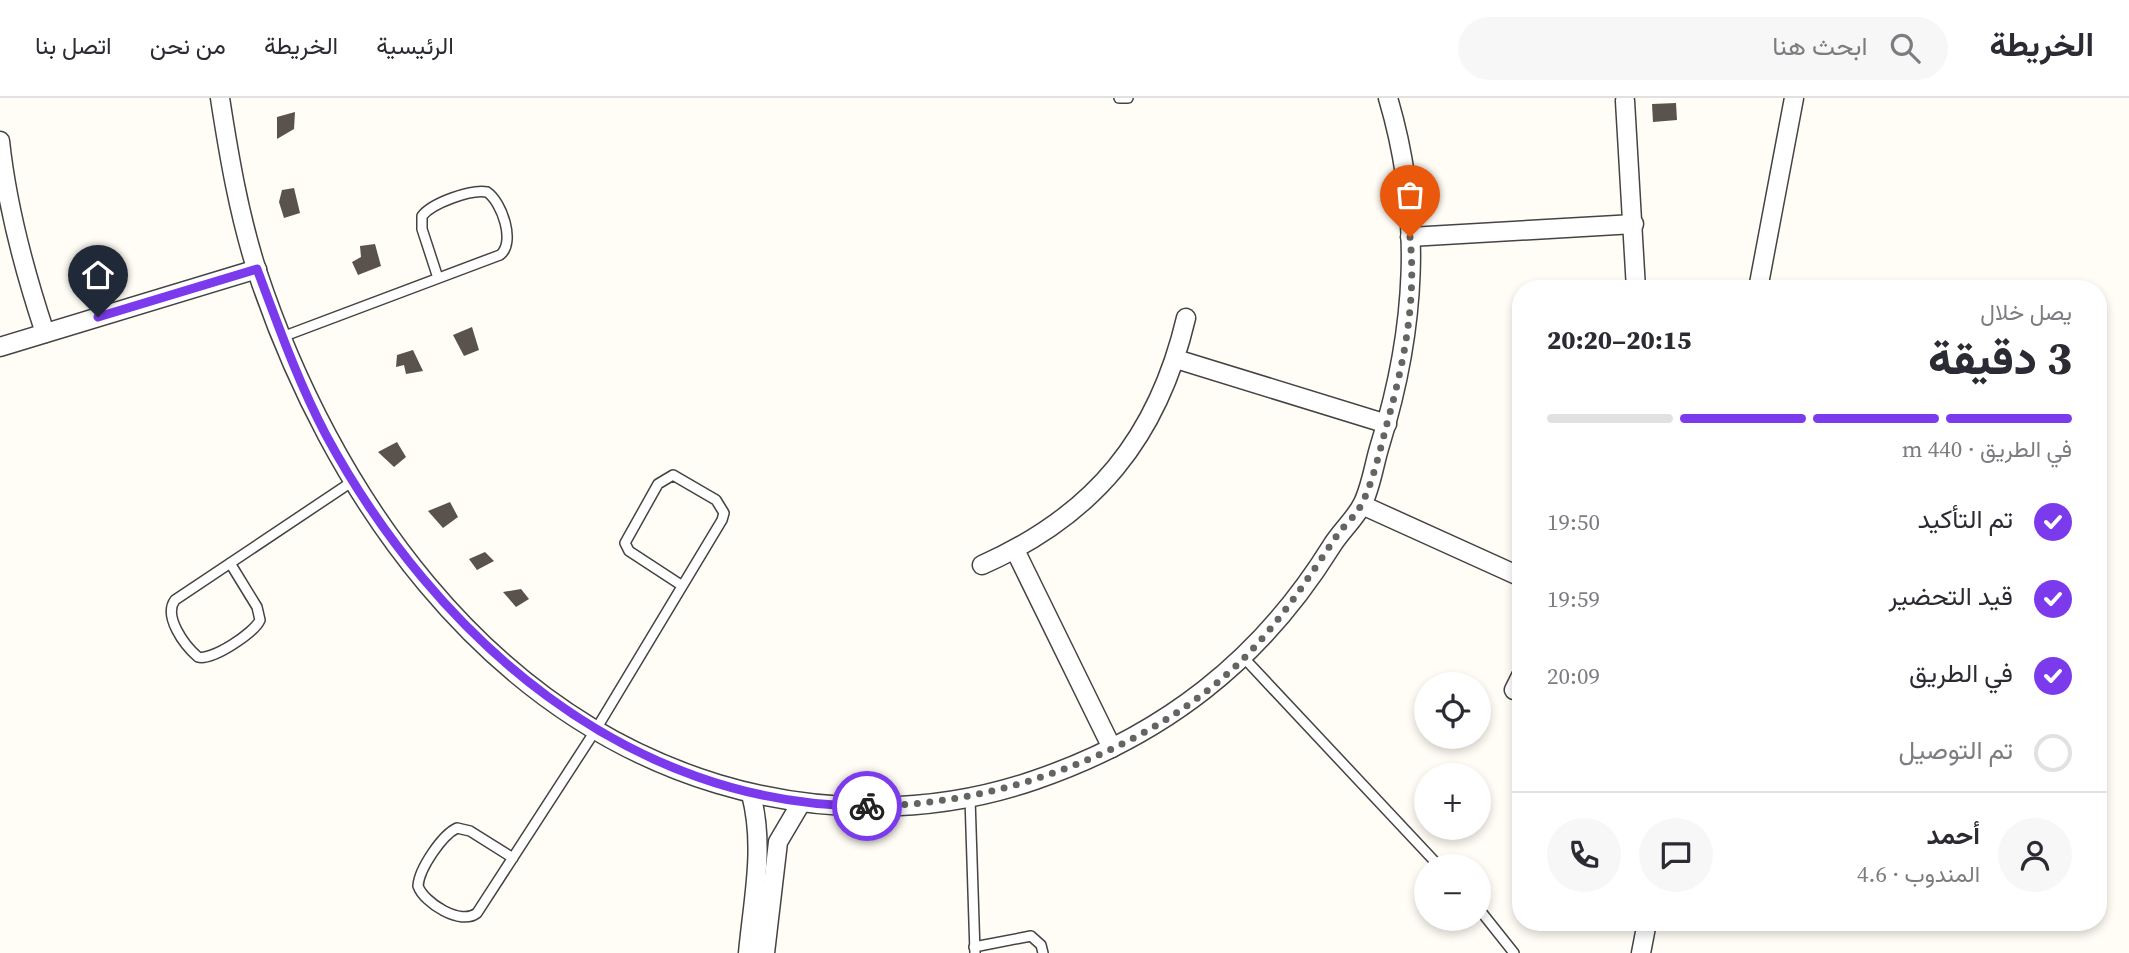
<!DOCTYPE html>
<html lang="ar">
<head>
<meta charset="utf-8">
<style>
  :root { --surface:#fff; --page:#f7f7f7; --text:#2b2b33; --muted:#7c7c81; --line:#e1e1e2; --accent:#7c3aed }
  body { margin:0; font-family:"Source Serif 4",Vazirmatn,serif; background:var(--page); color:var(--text); direction:rtl; height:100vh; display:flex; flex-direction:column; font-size:26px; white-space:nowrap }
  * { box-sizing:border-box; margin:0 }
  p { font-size:23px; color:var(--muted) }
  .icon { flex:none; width:38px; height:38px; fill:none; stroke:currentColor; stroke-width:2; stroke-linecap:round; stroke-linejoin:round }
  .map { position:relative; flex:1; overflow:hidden; direction:ltr }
  .panel { position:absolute; left:1512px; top:182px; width:595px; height:651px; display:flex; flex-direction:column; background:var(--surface); border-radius:28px; box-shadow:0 4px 10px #0003; direction:rtl }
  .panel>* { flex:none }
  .tools { position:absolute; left:1414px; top:574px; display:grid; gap:14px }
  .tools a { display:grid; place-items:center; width:77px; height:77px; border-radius:50%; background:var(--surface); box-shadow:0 4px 10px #0003; font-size:35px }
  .pin { position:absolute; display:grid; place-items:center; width:60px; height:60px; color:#fff; margin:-72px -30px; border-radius:50% 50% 50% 0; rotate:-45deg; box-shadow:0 0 7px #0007 }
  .pin .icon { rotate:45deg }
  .courier { position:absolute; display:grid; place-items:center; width:70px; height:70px; margin:-35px; border:5px solid #7c3aed; border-radius:50%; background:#fff; color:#222; box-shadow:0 2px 9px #0007 }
  .overview em { font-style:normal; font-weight:800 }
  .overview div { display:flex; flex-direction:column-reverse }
  .overview { display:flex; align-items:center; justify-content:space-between; height:119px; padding:0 35px }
  h1 { font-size:46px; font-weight:800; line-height:52px }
  .bar { display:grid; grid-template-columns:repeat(4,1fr); gap:10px 7px; align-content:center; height:84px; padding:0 35px }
  .bar i { height:9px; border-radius:5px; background:var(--line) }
  .bar .on { background:var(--accent) }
  .bar p { grid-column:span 4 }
  .line { display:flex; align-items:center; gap:18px; padding:0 35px; border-top:2px solid var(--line) }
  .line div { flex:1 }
  .round { display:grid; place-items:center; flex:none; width:74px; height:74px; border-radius:37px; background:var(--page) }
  ol { padding:0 35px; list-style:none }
  li { display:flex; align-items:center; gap:21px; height:77px }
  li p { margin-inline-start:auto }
  li .icon { padding:7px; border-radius:50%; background:var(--accent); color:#fff; stroke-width:4 }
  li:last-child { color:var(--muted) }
  li i { width:38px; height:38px; border:4px solid var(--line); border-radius:50% }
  header { display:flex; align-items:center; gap:42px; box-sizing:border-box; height:98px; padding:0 35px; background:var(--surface); border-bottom:2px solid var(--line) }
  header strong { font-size:33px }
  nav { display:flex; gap:38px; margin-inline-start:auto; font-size:24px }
  .search { width:490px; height:63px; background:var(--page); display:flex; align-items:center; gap:18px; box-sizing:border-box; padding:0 24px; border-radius:38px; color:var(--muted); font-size:26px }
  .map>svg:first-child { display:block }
</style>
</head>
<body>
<header>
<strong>الخريطة</strong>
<div class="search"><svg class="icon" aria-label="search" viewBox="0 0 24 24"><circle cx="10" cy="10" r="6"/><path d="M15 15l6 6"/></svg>ابحث هنا</div>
<nav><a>الرئيسية</a><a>الخريطة</a><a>من نحن</a><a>اتصل بنا</a></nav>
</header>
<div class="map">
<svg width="2129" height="855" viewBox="0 0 2129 855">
  <rect width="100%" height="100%" fill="#fffdf5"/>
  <!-- building -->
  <g fill="#5a524d">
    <polygon points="1676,5 1677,22 1653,24 1652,6"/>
    <polygon points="295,14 294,31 277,41 277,19"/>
    <polygon points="294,90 300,115 284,120 279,104 282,92"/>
    <polygon points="375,146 381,168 358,177 352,164 361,159 360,148"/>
    <polygon points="472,229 479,252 464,258 453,237"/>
    <polygon points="413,252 423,273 406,276 404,267 396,269 397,257"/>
    <polygon points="397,344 406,359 394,369 378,354"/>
    <polygon points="450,404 458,419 443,430 428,413"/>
    <polygon points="485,454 494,463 477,472 469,461"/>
    <polygon points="521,491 529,501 516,509 503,494"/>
  </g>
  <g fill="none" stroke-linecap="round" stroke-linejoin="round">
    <!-- lane casing -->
    <g stroke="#444" stroke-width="12">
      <g id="lane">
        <polyline points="1119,0 1128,0"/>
        <path d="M 282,239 L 500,157 C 516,145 502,104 487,94 C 471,91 432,105 422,118 L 422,131 L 438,180"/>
        <path d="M 230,465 L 257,509 L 260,522 C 254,535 212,563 198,559 C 184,547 163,518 175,502 L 353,383"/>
        <polyline points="1244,560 1439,768"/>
        <polyline points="970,700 975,855"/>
        <path d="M 513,760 L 470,733 L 457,730 C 442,737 419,771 418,788 C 424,805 461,828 477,815 L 595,633 L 722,422 L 724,415 L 716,402 L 673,377 L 658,386 L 625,445 L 629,453 L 681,487"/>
        <polyline points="1479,811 1514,855"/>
        <polyline points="974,849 1031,838 1041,847 1043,855"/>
      </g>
    </g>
    <!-- street casing -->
    <g stroke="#444" stroke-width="21">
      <g id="street">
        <path d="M 220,0 C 229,58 239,117 257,173 C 331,396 483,615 718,686 C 821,717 934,717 1035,682 C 1163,638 1260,563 1331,449 C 1340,434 1354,422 1362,407 C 1371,390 1374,366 1380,347 C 1416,231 1423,118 1388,0"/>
        <polyline points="1625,3 1636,191"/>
        <path d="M 0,43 C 7,109 24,172 45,235"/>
        <polyline points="1410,139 1634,126"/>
        <polyline points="1758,191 1794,0"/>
        <polyline points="0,249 257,171"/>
        <polyline points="1176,261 1387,326"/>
        <polyline points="1362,407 1521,479"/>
        <polyline points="1015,452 1112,650"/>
        <path d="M 982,467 C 1095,417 1158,339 1186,220"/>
        <polyline points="1514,592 1521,578"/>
        <path d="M 748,855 C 753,801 765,749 751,696"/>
        <polyline points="765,855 778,744 801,705"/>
        <polyline points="1641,855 1647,824"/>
      </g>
    </g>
    <!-- lane -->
    <use href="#lane" stroke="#fff" stroke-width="9"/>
    <!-- street -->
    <use href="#street" stroke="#fff" stroke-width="18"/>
  </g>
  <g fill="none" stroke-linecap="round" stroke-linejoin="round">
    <!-- done -->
    <path stroke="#646461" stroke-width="7" stroke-dasharray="0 12.6" d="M 867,708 C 998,708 1153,653 1246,558 C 1282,521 1309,479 1338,436 C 1345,426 1356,418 1361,407 C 1374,384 1383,338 1391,311 C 1406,254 1416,198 1410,139"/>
    <!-- route -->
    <path stroke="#7c3aed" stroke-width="9" d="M 98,219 L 257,171 C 278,227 298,284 326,337 C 435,539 627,708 867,708"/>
  </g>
</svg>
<div class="tools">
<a><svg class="icon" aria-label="locate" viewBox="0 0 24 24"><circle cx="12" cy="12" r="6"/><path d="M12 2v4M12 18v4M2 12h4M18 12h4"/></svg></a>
<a>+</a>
<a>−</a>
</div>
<div class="pin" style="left:1410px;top:139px;background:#ea580c"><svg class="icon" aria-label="bag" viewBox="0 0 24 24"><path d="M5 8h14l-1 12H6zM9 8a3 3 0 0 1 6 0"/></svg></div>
<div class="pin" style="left:98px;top:219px;background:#1f2937"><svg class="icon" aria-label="home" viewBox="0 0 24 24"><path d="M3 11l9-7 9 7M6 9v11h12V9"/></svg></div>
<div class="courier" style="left:867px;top:708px"><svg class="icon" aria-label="bike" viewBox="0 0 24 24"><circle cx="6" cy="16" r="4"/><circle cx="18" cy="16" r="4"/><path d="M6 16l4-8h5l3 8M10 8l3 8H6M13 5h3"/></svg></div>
<section class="panel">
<div class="overview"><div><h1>3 دقيقة</h1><p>يصل خلال</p></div><em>20:15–20:20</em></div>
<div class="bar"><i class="on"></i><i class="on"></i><i class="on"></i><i></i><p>في الطريق · 440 m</p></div>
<ol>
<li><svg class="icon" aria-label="check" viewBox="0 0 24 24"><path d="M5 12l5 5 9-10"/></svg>تم التأكيد<p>19:50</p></li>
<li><svg class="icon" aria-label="check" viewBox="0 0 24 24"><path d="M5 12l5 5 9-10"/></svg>قيد التحضير<p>19:59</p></li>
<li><svg class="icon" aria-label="check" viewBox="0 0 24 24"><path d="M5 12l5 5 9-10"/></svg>في الطريق<p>20:09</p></li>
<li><i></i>تم التوصيل</li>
</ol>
<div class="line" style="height:126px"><a class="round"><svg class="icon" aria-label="person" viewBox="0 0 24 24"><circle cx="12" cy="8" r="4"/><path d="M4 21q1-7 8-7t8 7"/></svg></a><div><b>أحمد</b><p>المندوب · 4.6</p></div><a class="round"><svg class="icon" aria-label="chat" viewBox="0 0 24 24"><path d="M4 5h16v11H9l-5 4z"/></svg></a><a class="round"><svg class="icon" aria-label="phone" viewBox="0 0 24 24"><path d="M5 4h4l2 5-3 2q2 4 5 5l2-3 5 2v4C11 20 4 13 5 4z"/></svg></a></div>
</section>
</div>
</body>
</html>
